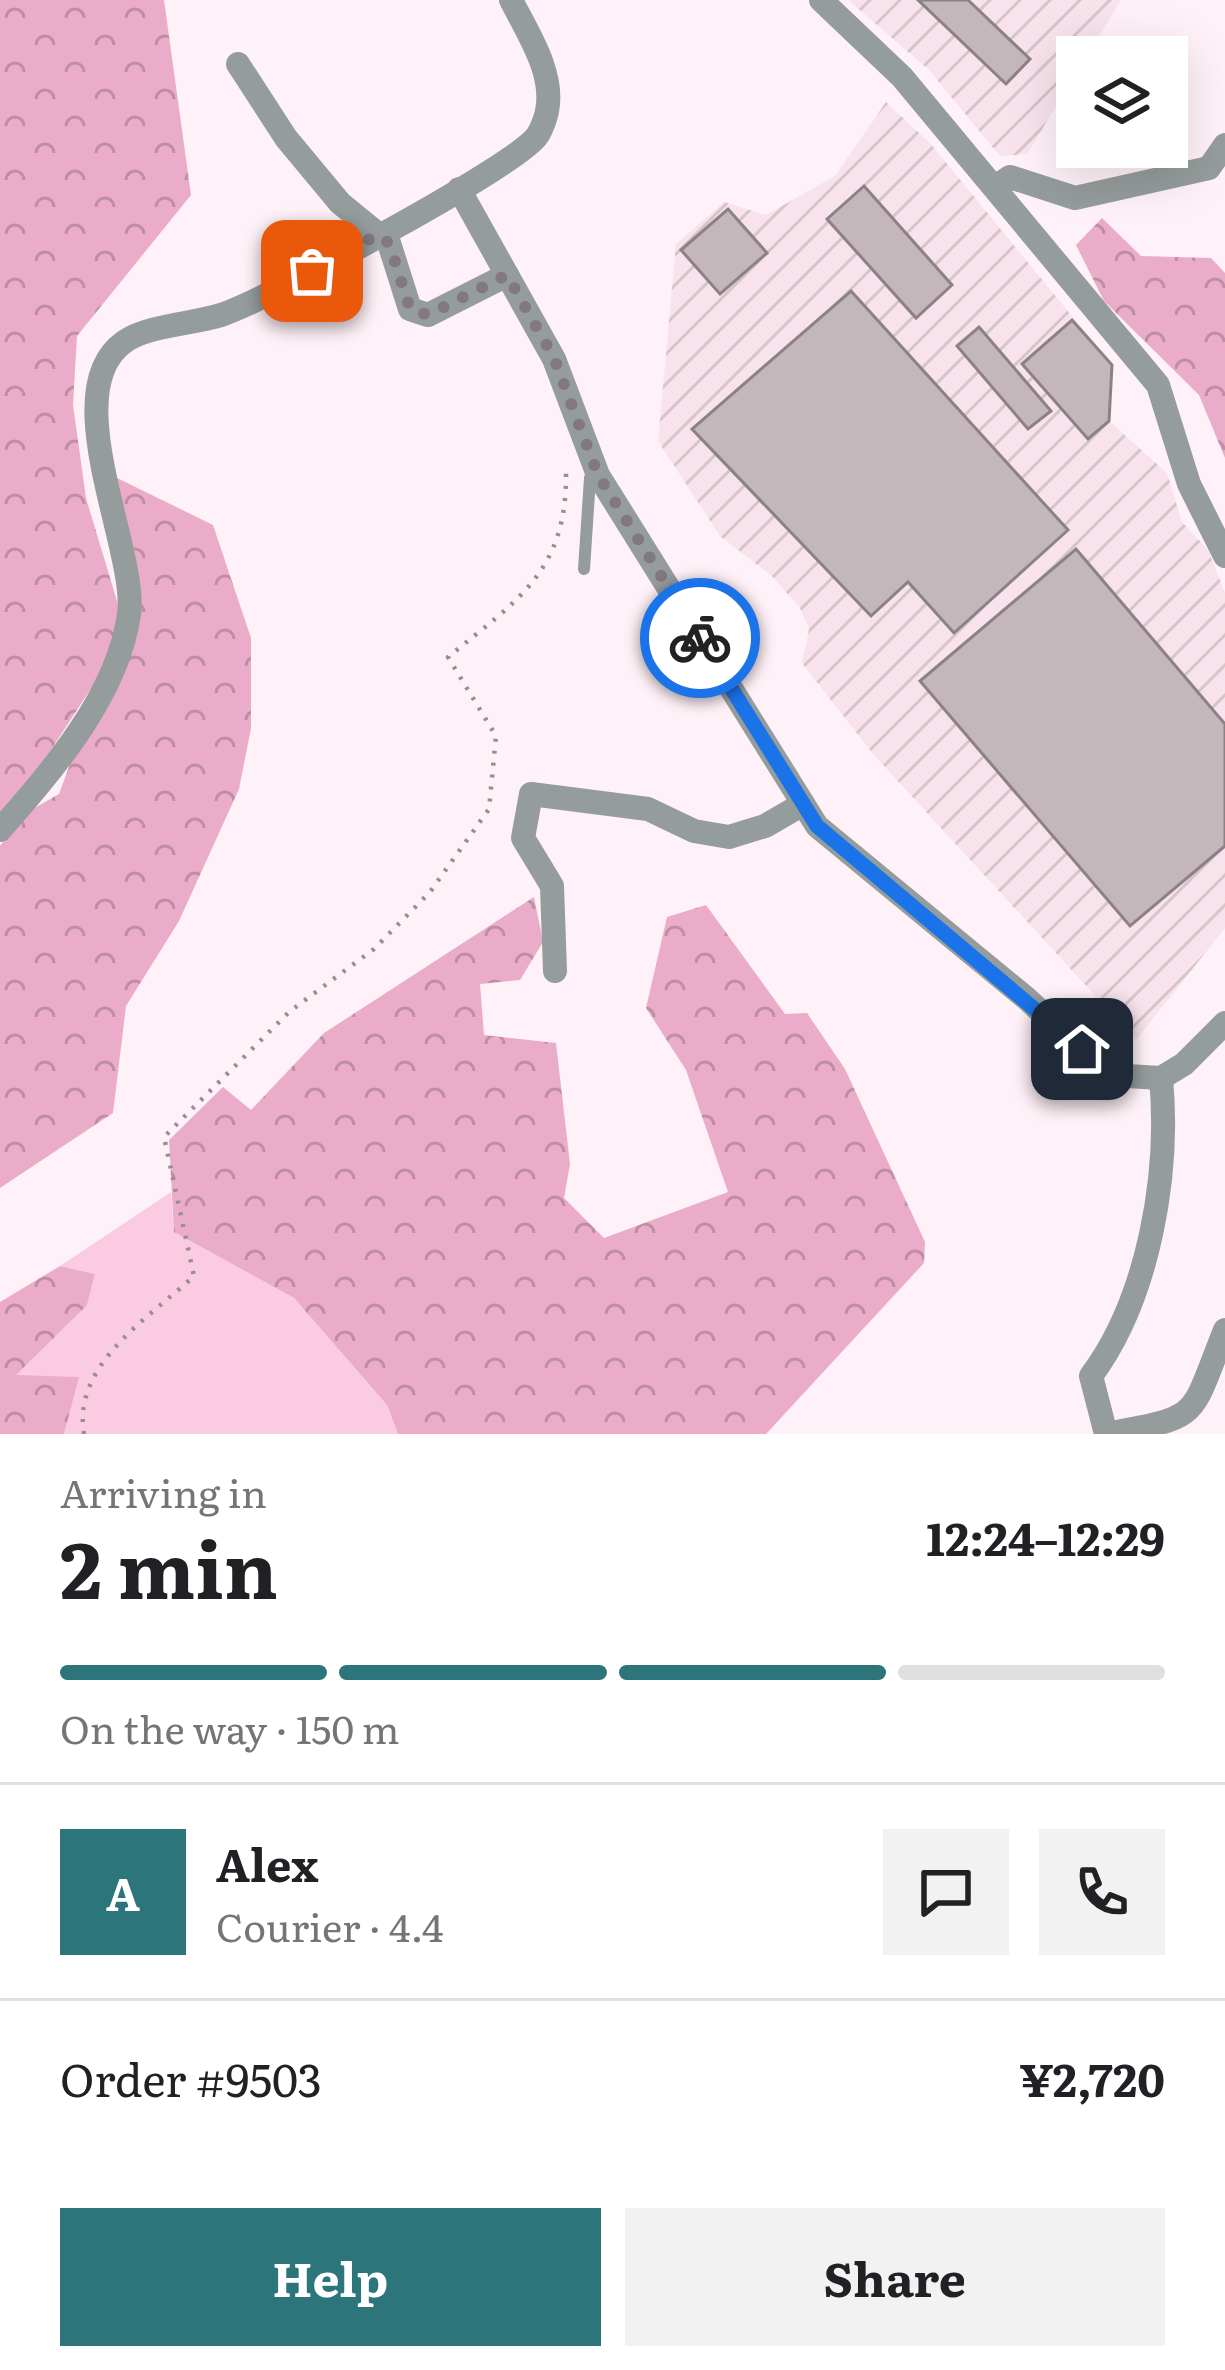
<!DOCTYPE html>
<html lang="en">
<head>
<meta charset="utf-8">
<style>
  :root { --surface:#fff; --page:#f2f2f2; --text:#202124; --muted:#757577; --line:#e0e0e0; --accent:#2b757b }
  body { margin:0; font-family:Literata,serif; background:var(--page); color:var(--text); height:100vh; display:flex; flex-direction:column; font-size:45px; white-space:nowrap }
  * { box-sizing:border-box; margin:0 }
  p { font-size:39px; color:var(--muted) }
  .icon { flex:none; width:66px; height:66px; fill:none; stroke:currentColor; stroke-width:2; stroke-linecap:round; stroke-linejoin:round }
  .map { position:relative; height:1434px; overflow:hidden }
  .panel { display:flex; flex-direction:column; background:var(--surface); flex:1 }
  .panel>* { flex:none }
  .fabs { position:absolute; left:1056px; top:36px; display:grid; gap:24px }
  .fabs a { display:grid; place-items:center; width:132px; height:132px; border-radius:0px; background:var(--surface); box-shadow:0 12px 48px #0002; font-size:60px }
  .pin { position:absolute; display:grid; place-items:center; width:102px; height:102px; color:#fff; margin:-51px; border-radius:24px; box-shadow:0 6px 18px #0006 }
  .courier { position:absolute; display:grid; place-items:center; width:120px; height:120px; margin:-60px; border:9px solid #1a73e8; border-radius:50%; background:#fff; color:#222; box-shadow:0 3px 15px #0007 }
  .overview em { font-style:normal; font-weight:700 }
  .overview div { display:flex; flex-direction:column-reverse }
  .overview { display:flex; align-items:center; justify-content:space-between; height:204px; padding:0 60px }
  h1 { font-size:78px; font-weight:700; line-height:90px }
  .bar { display:grid; grid-template-columns:repeat(4,1fr); gap:18px 12px; align-content:center; height:144px; padding:0 60px }
  .bar i { height:15px; border-radius:9px; background:var(--line) }
  .bar .selected { background:var(--accent) }
  .bar p { grid-column:span 4 }
  .line { display:flex; align-items:center; gap:30px; padding:0 60px; border-top:3px solid var(--line) }
  .line div { flex:1 }
  .round { display:grid; place-items:center; flex:none; width:126px; height:126px; border-radius:0px; background:var(--page) }
  .button { display:flex; gap:24px; margin-top:auto; padding:24px 60px }
  .button a { flex:1; height:138px; border-radius:0px; background:var(--accent); color:#fff; font-size:48px; font-weight:700; line-height:138px; text-align:center }
  .button a+a { background:var(--page); color:var(--text) }
  .map>svg:first-child { display:block }
</style>
</head>
<body>
<div class="map">
<svg width="1225" height="1434" viewBox="0 0 1225 1434">
  <defs>
    <pattern id="industrial-furrows" width="10" height="10" patternUnits="userSpaceOnUse" patternTransform="scale(3)"><rect width="10" height="10" fill="#f8e3ec"/><path d="M-1 1l2-2M0 10L10 0M9 11l2-2" fill="none" stroke="#d6c4cb"/></pattern>
    <pattern id="forest-crowns" width="20" height="18" patternUnits="userSpaceOnUse" patternTransform="scale(3)"><rect width="20" height="18" fill="#eaacc9"/><path d="M2 6a3 3 0 1 1 6 0M12 15a3 3 0 1 1 6 0" fill="none" stroke="#bf8da4"/></pattern>
  </defs>
  <rect width="100%" height="100%" fill="#fef1f7"/>
  <!-- industrial -->
  <g fill="url(#industrial-furrows)">
    <polygon points="848,0 1121,0 1086,57 1077,57 1077,72 1027,154 1000,156 929,70"/>
    <polygon points="886,102 930,143 1112,365 1109,421 1167,473 1182,522 1208,550 1225,593 1225,928 1136,1040 873,754 802,663 809,629 800,608 773,577 720,536 658,441 676,244 724,202 766,215 835,176"/>
  </g>
  <!-- grass -->
  <polygon fill="#fbcce1" points="171,1192 174,1232 294,1298 387,1405 398,1434 64,1434 78,1377 14,1376 87,1304 95,1274 60,1266"/>
  <!-- forest -->
  <g fill="url(#forest-crowns)">
    <polygon points="0,0 164,0 191,195 77,336 73,405 86,498 120,611 116,650 34,776 0,813"/>
    <polygon points="1102,218 1141,256 1211,258 1225,273 1225,458 1199,395 1104,301 1076,245"/>
    <polygon points="111,475 213,525 251,638 251,728 239,789 179,921 126,1006 113,1113 0,1188 0,846 24,814 59,794 76,748 130,657"/>
    <polygon points="534,897 543,942 520,980 480,984 484,1035 556,1043 570,1164 564,1198 604,1238 728,1192 686,1070 646,1008 667,917 706,905 785,1014 807,1013 845,1069 925,1242 924,1263 766,1434 398,1434 387,1405 294,1298 174,1232 169,1140 223,1087 251,1110 324,1033"/>
    <polygon points="60,1266 95,1274 87,1305 16,1375 79,1377 64,1434 0,1434 0,1302"/>
  </g>
  <!-- building -->
  <g fill="#c3b7bc" stroke="#8c8186" stroke-width="3">
    <polygon points="918,0 968,0 1030,59 1006,84"/>
    <polygon points="864,186 952,285 916,318 827,219"/>
    <polygon points="728,209 767,253 720,294 681,250"/>
    <polygon points="851,291 1068,530 954,633 908,582 871,616 692,429"/>
    <polygon points="1072,320 1112,365 1109,421 1088,439 1022,364"/>
    <polygon points="979,327 1051,411 1028,429 957,346"/>
    <polygon points="1076,549 1225,724 1225,846 1130,926 920,681"/>
  </g>
  <g fill="none" stroke-linecap="round" stroke-linejoin="round">
    <!-- path -->
    <path stroke="#968e91" stroke-width="4.5" stroke-dasharray="3 9" stroke-linecap="butt" d="M 84,1434 C 72,1364 149,1318 194,1276 L 164,1137 L 289,1012 L 374,949 L 430,892 L 489,809 L 496,736 L 448,657 C 518,600 567,571 566,473 L 574,472"/>
    <!-- service -->
    <polyline stroke="#959c9c" stroke-width="12" points="584,569 590,478 597,475"/>
    <!-- minor -->
    <g stroke="#959c9c" stroke-width="24">
      <polyline points="238,64 286,138 340,203 389,243 410,309 428,315 507,275"/>
      <polyline points="995,187 1010,177 1075,198 1209,168 1225,145"/>
      <polyline points="459,189 554,359 598,475 817,826 1026,998 1110,1075 1161,1078 1184,1064 1225,1023"/>
      <path d="M 0,830 C 52,771 118,695 129,614 C 138,552 55,391 124,342 C 148,325 193,324 221,315 C 265,301 516,166 537,136 C 541,131 546,117 547,111 C 555,73 527,32 511,0"/>
      <polyline points="555,971 552,886 523,838 531,794 648,809 694,831 729,837 765,826 803,804"/>
      <path d="M 1106,1434 L 1091,1376 C 1149,1298 1170,1174 1161,1078"/>
      <path d="M 1106,1434 C 1203,1416 1189,1420 1225,1330"/>
    </g>
    <!-- tertiary -->
    <polyline stroke="#959c9c" stroke-width="24" points="821,0 902,77 1158,385 1189,484 1225,556"/>
  </g>
  <g fill="none" stroke-linecap="round" stroke-linejoin="round">
    <!-- done -->
    <polyline stroke="#81797d" stroke-width="12" stroke-dasharray="0 21.6" points="312,271 377,235 389,243 410,309 428,315 507,275 554,358 598,475 700,638"/>
    <!-- route -->
    <polyline stroke="#1a73e8" stroke-width="15" points="700,638 817,826 1082,1049"/>
  </g>
</svg>
<div class="fabs">
<a><svg class="icon" aria-label="layers" viewBox="0 0 24 24"><path d="M12 4l9 5-9 5-9-5zM3 14l9 5 9-5"/></svg></a>
</div>
<div class="pin" style="left:312px;top:271px;background:#ea580c"><svg class="icon" aria-label="bag" viewBox="0 0 24 24"><path d="M5 8h14l-1 12H6zM9 8a3 3 0 0 1 6 0"/></svg></div>
<div class="pin" style="left:1082px;top:1049px;background:#1f2937"><svg class="icon" aria-label="home" viewBox="0 0 24 24"><path d="M3 11l9-7 9 7M6 9v11h12V9"/></svg></div>
<div class="courier" style="left:700px;top:638px"><svg class="icon" aria-label="bike" viewBox="0 0 24 24"><circle cx="6" cy="16" r="4"/><circle cx="18" cy="16" r="4"/><path d="M6 16l4-8h5l3 8M10 8l3 8H6M13 5h3"/></svg></div>
</div>
<section class="panel">
<div class="overview"><div><h1>2 min</h1><p>Arriving in</p></div><em>12:24–12:29</em></div>
<div class="bar"><i class="selected"></i><i class="selected"></i><i class="selected"></i><i></i><p>On the way · 150 m</p></div>
<div class="line" style="height:216px"><b class="round" style="background:var(--accent);color:#fff">A</b><div><b>Alex</b><p>Courier · 4.4</p></div><a class="round"><svg class="icon" aria-label="chat" viewBox="0 0 24 24"><path d="M4 5h16v11H9l-5 4z"/></svg></a><a class="round"><svg class="icon" aria-label="phone" viewBox="0 0 24 24"><path d="M5 4h4l2 5-3 2q2 4 5 5l2-3 5 2v4C11 20 4 13 5 4z"/></svg></a></div>
<div class="line" style="height:156px"><div>Order #9503</div><b>¥2,720</b></div>
<div class="button"><a>Help</a><a>Share</a></div>
</section>
</body>
</html>
